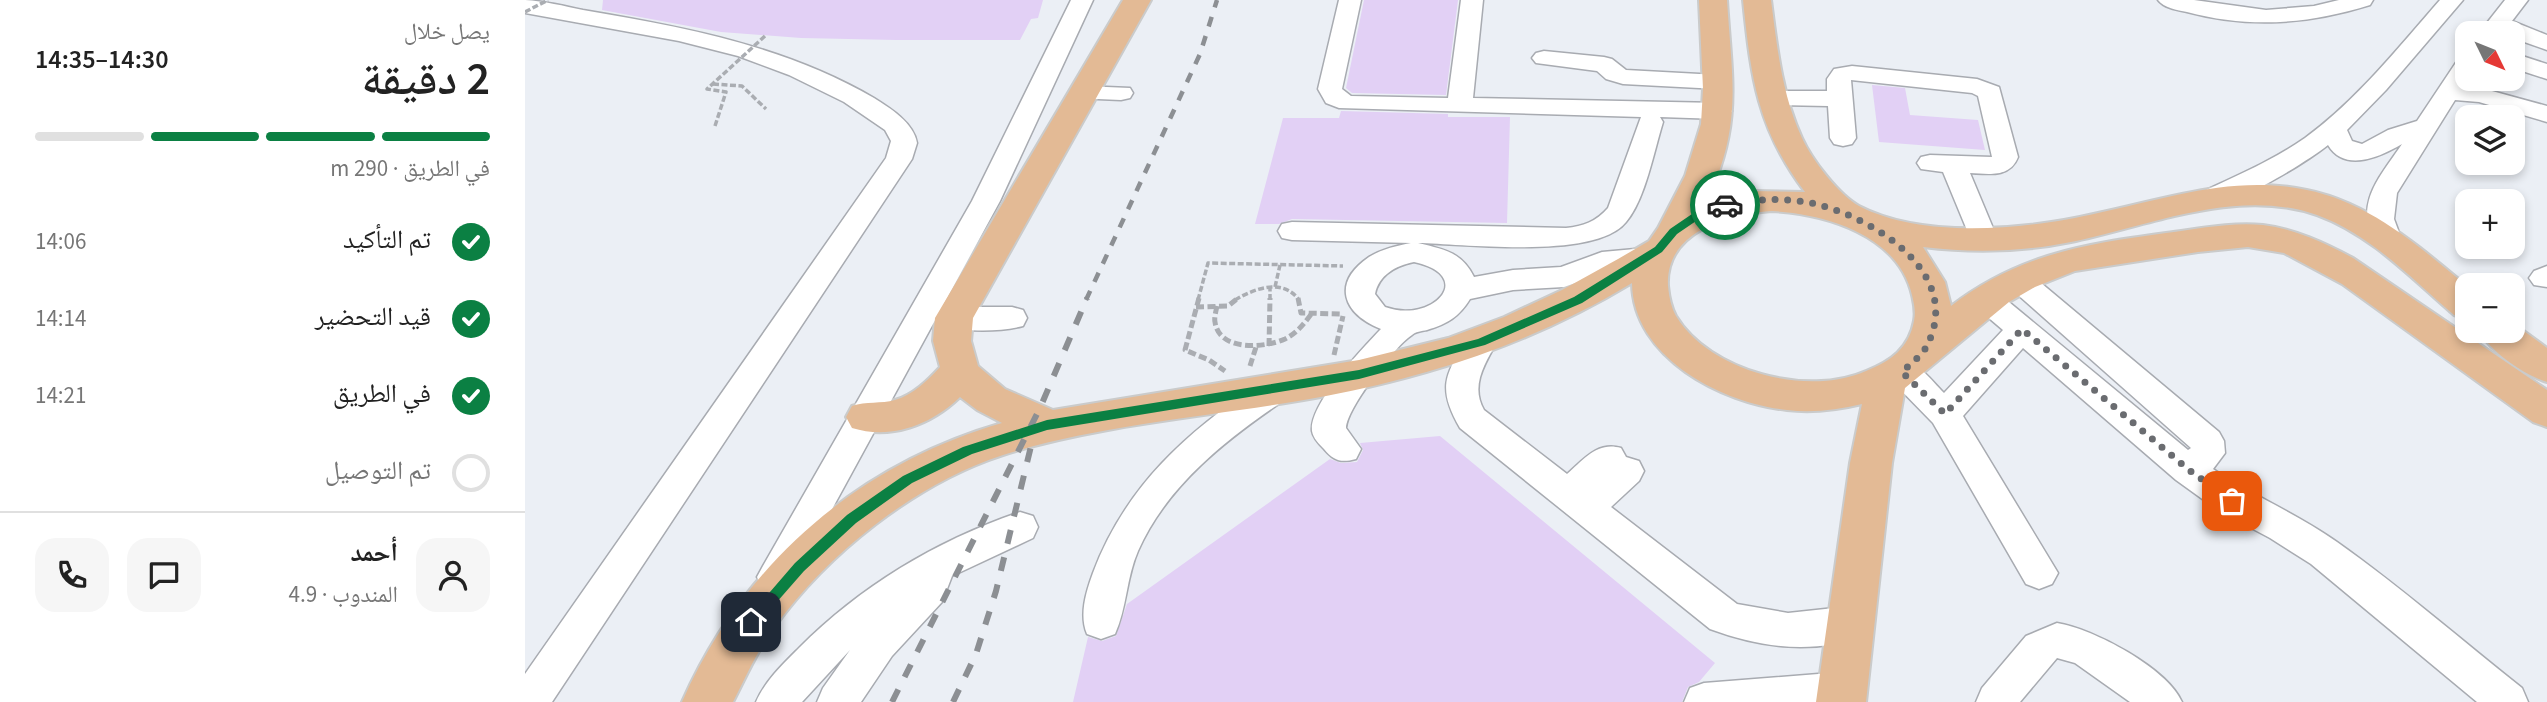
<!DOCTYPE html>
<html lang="ar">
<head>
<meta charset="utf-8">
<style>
  :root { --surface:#fff; --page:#f6f6f6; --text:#222; --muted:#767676; --line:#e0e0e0; --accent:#0b8043 }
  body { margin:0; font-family:"Source Sans 3","Noto Naskh Arabic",sans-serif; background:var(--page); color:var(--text); direction:rtl; height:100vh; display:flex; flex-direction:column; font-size:26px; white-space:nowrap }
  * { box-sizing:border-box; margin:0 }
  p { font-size:23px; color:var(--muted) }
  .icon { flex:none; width:38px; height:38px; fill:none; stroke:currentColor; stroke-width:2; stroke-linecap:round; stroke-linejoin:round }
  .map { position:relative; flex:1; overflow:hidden; direction:ltr }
  .sheet { display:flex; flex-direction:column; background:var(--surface); width:525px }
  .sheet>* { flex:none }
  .needle { width:46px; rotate:133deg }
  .controls { position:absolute; left:1930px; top:21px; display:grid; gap:14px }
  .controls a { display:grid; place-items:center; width:70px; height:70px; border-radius:14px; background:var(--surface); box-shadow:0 4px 10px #0003; font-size:35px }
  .pin { position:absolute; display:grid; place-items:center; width:60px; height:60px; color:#fff; margin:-30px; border-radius:14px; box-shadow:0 4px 10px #0006 }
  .courier { position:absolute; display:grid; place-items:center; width:70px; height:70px; margin:-35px; border:5px solid #0b8043; border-radius:50%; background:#fff; color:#222; box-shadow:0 2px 9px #0007 }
  .overview em { font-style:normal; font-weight:600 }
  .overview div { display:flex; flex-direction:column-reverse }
  .overview { display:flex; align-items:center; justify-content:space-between; height:119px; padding:0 35px }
  h1 { font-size:46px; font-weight:600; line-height:52px }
  .bar { display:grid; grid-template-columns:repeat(4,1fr); gap:10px 7px; align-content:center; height:84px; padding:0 35px }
  .bar i { height:9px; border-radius:5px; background:var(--line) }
  .bar .selected { background:var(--accent) }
  .bar p { grid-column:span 4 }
  .line { display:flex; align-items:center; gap:18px; padding:0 35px; border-top:2px solid var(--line) }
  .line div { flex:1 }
  .round { display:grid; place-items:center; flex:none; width:74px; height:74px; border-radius:21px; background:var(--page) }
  ol { padding:0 35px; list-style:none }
  li { display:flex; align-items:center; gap:21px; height:77px }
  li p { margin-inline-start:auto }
  li .icon { padding:7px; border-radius:50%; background:var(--accent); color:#fff; stroke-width:4 }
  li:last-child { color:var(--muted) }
  li i { width:38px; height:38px; border:4px solid var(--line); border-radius:50% }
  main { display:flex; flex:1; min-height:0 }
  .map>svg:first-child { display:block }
</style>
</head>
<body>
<main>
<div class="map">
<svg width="2022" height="702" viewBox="0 0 2022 702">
  <rect width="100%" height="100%" fill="#ebeff5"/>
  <!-- building -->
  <g fill="#e2d0f5">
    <polygon points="78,0 518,0 513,18 506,19 495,40 371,40 276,38 196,32 77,10"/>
    <polygon points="839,0 933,0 921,95 827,93 821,88"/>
    <polygon points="1347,85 1380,88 1385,115 1453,120 1460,150 1354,142"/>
    <polygon points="816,111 923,114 923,117 985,117 982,223 767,219 754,224 730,224 758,118 814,118"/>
    <polygon points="915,436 1190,663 1174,682 1163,687 1157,702 548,702 563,637 577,641 591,636 602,604 805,459 816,463 832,462 838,450 835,443"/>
  </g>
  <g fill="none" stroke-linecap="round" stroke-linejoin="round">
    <!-- minor casing -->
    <g stroke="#a8abb1" stroke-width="3">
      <g id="minor">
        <path d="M 0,0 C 19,1 39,6 58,10 C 159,27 260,46 349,98 C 365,108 389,123 392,143 L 387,159 L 27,702 L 0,702 L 0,674 L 361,158 L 366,141 L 360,130 L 319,102 L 264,75 L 213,56 L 154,41 L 0,13 Z"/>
        <polygon points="546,0 568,0 475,201 264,588 251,593 238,588 232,577 238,566 447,201"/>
        <path d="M 814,0 L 836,0 L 817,89 L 826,96 L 923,98 L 936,0 L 958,0 L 948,98 L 1194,103 L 1203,106 L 1207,111 L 1203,116 L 1194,119 L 1135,117 L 1138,122 C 1129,151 1120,200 1101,222 C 1071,260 940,244 893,243 C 918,249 937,252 949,277 L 988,270 L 1036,267 L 1077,252 L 1121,248 L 1131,251 L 1136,258 L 1131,265 L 1081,272 L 1039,287 L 988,290 L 945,299 C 934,317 922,324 902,330 C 897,331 890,332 887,335 C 869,347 822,408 821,428 L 836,449 L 831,459 C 816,463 809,461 799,449 C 794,444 788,438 787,431 C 784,404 838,348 856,329 C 818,314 806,283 844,257 C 857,249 871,246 886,243 L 767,240 L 757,238 L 753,231 L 757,224 L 767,222 L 1041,228 C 1058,226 1071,222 1083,208 L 1116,117 L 814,108 L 801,103 L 793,89 ZM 889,262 C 953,276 907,324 860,307 L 850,294 C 854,275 870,266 889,262 Z"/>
        <path d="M 1633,0 L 1669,0 L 1741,10 L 1789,6 L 1814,0 L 1848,0 L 1845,5 C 1784,24 1725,29 1662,12 C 1652,10 1639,8 1633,0 Z"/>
        <path d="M 1915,0 L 1938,0 L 1861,90 L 1822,130 L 1827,141 L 1837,144 L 1863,130 L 1892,121 L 1934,58 L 1942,56 L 1944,79 L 1939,86 L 1956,88 L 2022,106 L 2022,122 L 1954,102 L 1930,100 L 1872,193 L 1869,219 L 1876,238 L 1872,245 L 1862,247 L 1852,245 C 1827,205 1855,177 1877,144 C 1855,157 1820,173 1803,145 C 1780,163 1702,212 1675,205 L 1671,199 L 1675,193 C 1711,176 1747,161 1780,138 C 1832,100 1873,48 1915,0 Z"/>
        <polygon points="1980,0 2003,0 1987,21 2022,35 2022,50 1988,38 1988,33 1954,33"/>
        <polygon points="1019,51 1079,57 1087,59 1101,70 1193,75 1202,77 1205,82 1202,87 1193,89 1098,84 1081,79 1072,71 1011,63 1007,58 1011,53"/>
        <polygon points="1988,53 2022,64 2022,79 1988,68"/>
        <path d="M 1327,66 L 1452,79 L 1474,87 L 1493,157 C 1485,178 1464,174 1445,173 L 1473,240 L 1469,247 L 1459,250 L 1449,247 L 1418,172 L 1396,169 L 1392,163 L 1396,157 L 1405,155 L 1467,157 L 1453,96 L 1447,93 L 1326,80 L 1331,138 L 1327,144 L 1318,146 L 1309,144 L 1305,138 L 1303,106 L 1247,105 L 1238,103 L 1235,98 L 1238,93 L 1247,91 L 1302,91 L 1302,79 L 1309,69 Z"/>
        <polygon points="558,86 605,88 608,93 605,98 596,100 549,98 546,93 549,88"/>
        <polygon points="2022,266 2022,287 2009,285 2004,278 2009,271"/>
        <path d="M 1494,270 L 1504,273 L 1694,432 L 1699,441 L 1700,453 L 1688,469 C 1728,496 1773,514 1812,542 C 1876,587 1936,640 1997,688 L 2003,702 L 1952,702 L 1786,564 L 1745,538 L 1694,511 L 1651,480 L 1498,348 L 1438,416 L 1533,573 L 1527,584 L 1514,589 L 1501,584 L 1408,423 L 1366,380 L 1361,372 L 1366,364 C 1390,356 1403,377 1419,393 L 1478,330 L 1451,307 L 1447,300 L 1451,293 L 1462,289 L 1473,293 L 1663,450 L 1666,448 L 1484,287 L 1479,280 L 1484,273 Z"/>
        <path d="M 429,307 L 487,307 L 498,310 L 502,318 L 498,326 C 475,332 441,332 418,326 L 414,318 L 418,310 Z"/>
        <path d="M 956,331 L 967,334 L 972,342 C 960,363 945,386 959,410 L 1042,474 C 1059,459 1073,441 1096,448 L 1101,457 L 1114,461 L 1119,471 L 1114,481 L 1086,507 L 1212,604 L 1263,613 L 1328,606 L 1342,611 L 1347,623 L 1342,635 C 1289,655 1237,648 1185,629 L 935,428 C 910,385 922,373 945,334 Z"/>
        <path d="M 750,378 L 761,381 L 766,390 L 761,399 C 703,438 642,485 613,551 C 601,578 602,608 590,634 L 576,639 L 562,634 C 554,615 561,592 568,573 C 600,487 663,430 739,381 Z"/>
        <path d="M 495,512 L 508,516 L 513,527 L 508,538 L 427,576 L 417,602 L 367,656 L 336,702 L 292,702 L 298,688 L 325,650 L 277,702 L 231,702 C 240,681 258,664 274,648 C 337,585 411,541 495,512 Z"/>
        <path d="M 1532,623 C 1569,629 1642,668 1657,702 L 1605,702 L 1550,663 L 1532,658 L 1495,702 L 1451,702 L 1457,688 L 1501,636 Z"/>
        <polygon points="1318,672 1332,678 1338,691 1333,702 1159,702 1165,688 1179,683"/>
      </g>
    </g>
    <!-- major casing -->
    <g stroke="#cacbcb" stroke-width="4">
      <g id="major">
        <path d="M 598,0 L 626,0 L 448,318 L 446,341 L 453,366 L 480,389 L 528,410 L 834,360 L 923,338 L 979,317 L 1037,290 L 1093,259 L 1124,241 L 1133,228 L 1160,176 L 1176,124 L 1178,89 L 1174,0 L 1202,0 C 1207,81 1218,124 1182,201 L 1226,191 L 1280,192 C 1232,129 1226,77 1218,0 L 1246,0 C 1252,47 1257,95 1277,138 C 1287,160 1314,195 1334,206 C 1399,240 1505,229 1573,213 C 1639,199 1703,177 1771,188 C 1840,198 1891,244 1942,286 L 1942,319 L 1929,315 C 1887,279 1845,234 1792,215 C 1712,187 1624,226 1546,242 C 1497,252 1447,253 1398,247 L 1420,282 L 1426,306 C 1494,254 1560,244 1641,233 C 1673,229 1705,222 1738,225 C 1770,229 1800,243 1828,258 L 2022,390 L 2022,427 L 2008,422 L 1817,284 L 1759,253 L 1723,247 L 1673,252 L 1550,271 L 1510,287 L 1484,302 L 1380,388 L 1367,463 L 1341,702 L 1291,702 L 1325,463 L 1337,404 C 1312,410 1287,413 1262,410 C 1197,403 1108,358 1107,283 C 1011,341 910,375 801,396 C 696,416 578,423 478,455 C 391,483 302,554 249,628 C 232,651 221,677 208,702 L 157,702 C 218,564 332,465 477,423 L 452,410 L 435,397 C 406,425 366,440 327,428 L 321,417 L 327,406 C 341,401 356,404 370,400 C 388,395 403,380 415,367 L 408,341 L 410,318 ZM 1247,211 C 1301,214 1373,235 1387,295 C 1389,304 1391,311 1389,321 C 1384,348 1366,361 1341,371 C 1283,397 1185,372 1151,316 C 1146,307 1144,296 1143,286 C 1140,231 1204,214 1247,211 Z"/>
        <path d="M 1988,323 L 2022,348 L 2022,382 C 1999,375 1966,352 1954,331 L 1988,331 Z"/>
      </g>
    </g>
    <!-- path-far1 -->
    <g stroke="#aaadb2" stroke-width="3.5" stroke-dasharray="6 2.5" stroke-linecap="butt">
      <polyline points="188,84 217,86 241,109"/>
      <polyline points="750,287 755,265"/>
      <polyline points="673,300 683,263 818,266"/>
      <path d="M 710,300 C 730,288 758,278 774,300"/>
      <polyline points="745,300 745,286"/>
    </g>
    <!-- path -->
    <g stroke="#aaadb2" stroke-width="5" stroke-dasharray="8 3.5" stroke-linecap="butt">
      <polyline points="674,298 660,350 684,360 700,371"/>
      <polyline points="773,298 776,313 818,314"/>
      <path d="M 692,306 C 691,311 689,318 690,322 C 694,352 740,348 760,339 C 772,333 779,324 787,313"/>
      <polyline points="671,307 703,306 713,298"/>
      <polyline points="744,346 745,298"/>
      <polyline points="809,355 818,316"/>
      <polyline points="725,366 731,347"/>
    </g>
    <!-- minor -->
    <use href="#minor" fill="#fff" fill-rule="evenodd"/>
    <!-- major -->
    <use href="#major" fill="#e3ba95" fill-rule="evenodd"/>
    <!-- rail-far1 -->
    <polyline stroke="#8c8f93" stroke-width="4.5" stroke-dasharray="10 10" stroke-linecap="butt" points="561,300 675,54 692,0"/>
    <!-- rail -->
    <g stroke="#8c8f93" stroke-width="6" stroke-dasharray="14 14" stroke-linecap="butt">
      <polyline points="367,702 515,408 562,298"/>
      <polyline points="428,702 451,654 471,591 507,442"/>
    </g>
    <!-- path-bridge -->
    <g stroke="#aaadb2" stroke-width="3.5" stroke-dasharray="6 2.5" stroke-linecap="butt">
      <polyline points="0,12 23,0"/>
      <polyline points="190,126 201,92 182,89 240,36"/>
    </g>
  </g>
  <!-- route -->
  <polygon fill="#0b8043" points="1200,202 1205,205 1204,208 1174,219 1152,234 1137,252 1057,303 960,345 834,379 522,430 447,454 387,483 331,523 279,571 230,627 221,627 219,622 270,563 322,515 378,476 438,447 522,420 834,370 953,339 1049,297 1130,247 1145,229 1167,214"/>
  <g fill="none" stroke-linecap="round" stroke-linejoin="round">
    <!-- done -->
    <path stroke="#6a6c70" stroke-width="7" stroke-dasharray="0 12.6" d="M 1200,205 C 1230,199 1261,197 1291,204 C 1351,219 1442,276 1400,349 C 1395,357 1384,365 1377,372 L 1420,414 L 1497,329 L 1664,470 L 1707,501"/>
  </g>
</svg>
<div class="controls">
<a><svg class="needle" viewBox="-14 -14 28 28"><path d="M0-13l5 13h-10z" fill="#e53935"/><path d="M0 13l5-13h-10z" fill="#767676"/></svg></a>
<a><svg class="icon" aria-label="layers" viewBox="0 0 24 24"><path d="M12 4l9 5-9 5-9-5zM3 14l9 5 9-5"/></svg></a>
<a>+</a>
<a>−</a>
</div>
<div class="pin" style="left:1707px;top:501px;background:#ea580c"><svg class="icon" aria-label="bag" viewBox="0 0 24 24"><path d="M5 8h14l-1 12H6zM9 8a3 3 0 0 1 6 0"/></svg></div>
<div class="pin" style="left:226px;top:622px;background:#1f2937"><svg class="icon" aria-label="home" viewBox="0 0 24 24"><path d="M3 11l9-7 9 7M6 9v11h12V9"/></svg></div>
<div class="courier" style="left:1200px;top:205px"><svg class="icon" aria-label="car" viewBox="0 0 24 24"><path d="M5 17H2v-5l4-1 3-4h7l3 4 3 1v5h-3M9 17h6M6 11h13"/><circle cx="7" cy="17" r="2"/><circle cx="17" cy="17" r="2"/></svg></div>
</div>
<section class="sheet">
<div class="overview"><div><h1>2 دقيقة</h1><p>يصل خلال</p></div><em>14:30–14:35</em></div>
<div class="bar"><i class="selected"></i><i class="selected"></i><i class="selected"></i><i></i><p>في الطريق · 290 m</p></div>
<ol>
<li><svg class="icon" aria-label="check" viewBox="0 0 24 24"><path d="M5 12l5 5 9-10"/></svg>تم التأكيد<p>14:06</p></li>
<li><svg class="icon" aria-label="check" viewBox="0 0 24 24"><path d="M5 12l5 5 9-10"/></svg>قيد التحضير<p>14:14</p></li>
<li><svg class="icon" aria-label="check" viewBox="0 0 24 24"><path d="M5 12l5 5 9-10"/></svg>في الطريق<p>14:21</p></li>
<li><i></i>تم التوصيل</li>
</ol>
<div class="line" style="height:126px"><a class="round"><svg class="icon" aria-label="person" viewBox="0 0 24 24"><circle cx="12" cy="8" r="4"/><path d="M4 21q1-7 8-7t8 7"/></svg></a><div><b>أحمد</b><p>المندوب · 4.9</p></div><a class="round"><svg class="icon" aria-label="chat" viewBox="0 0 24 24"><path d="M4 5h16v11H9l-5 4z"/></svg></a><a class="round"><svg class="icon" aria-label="phone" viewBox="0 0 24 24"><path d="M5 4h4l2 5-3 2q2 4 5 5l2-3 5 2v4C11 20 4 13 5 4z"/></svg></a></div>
</section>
</main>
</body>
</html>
